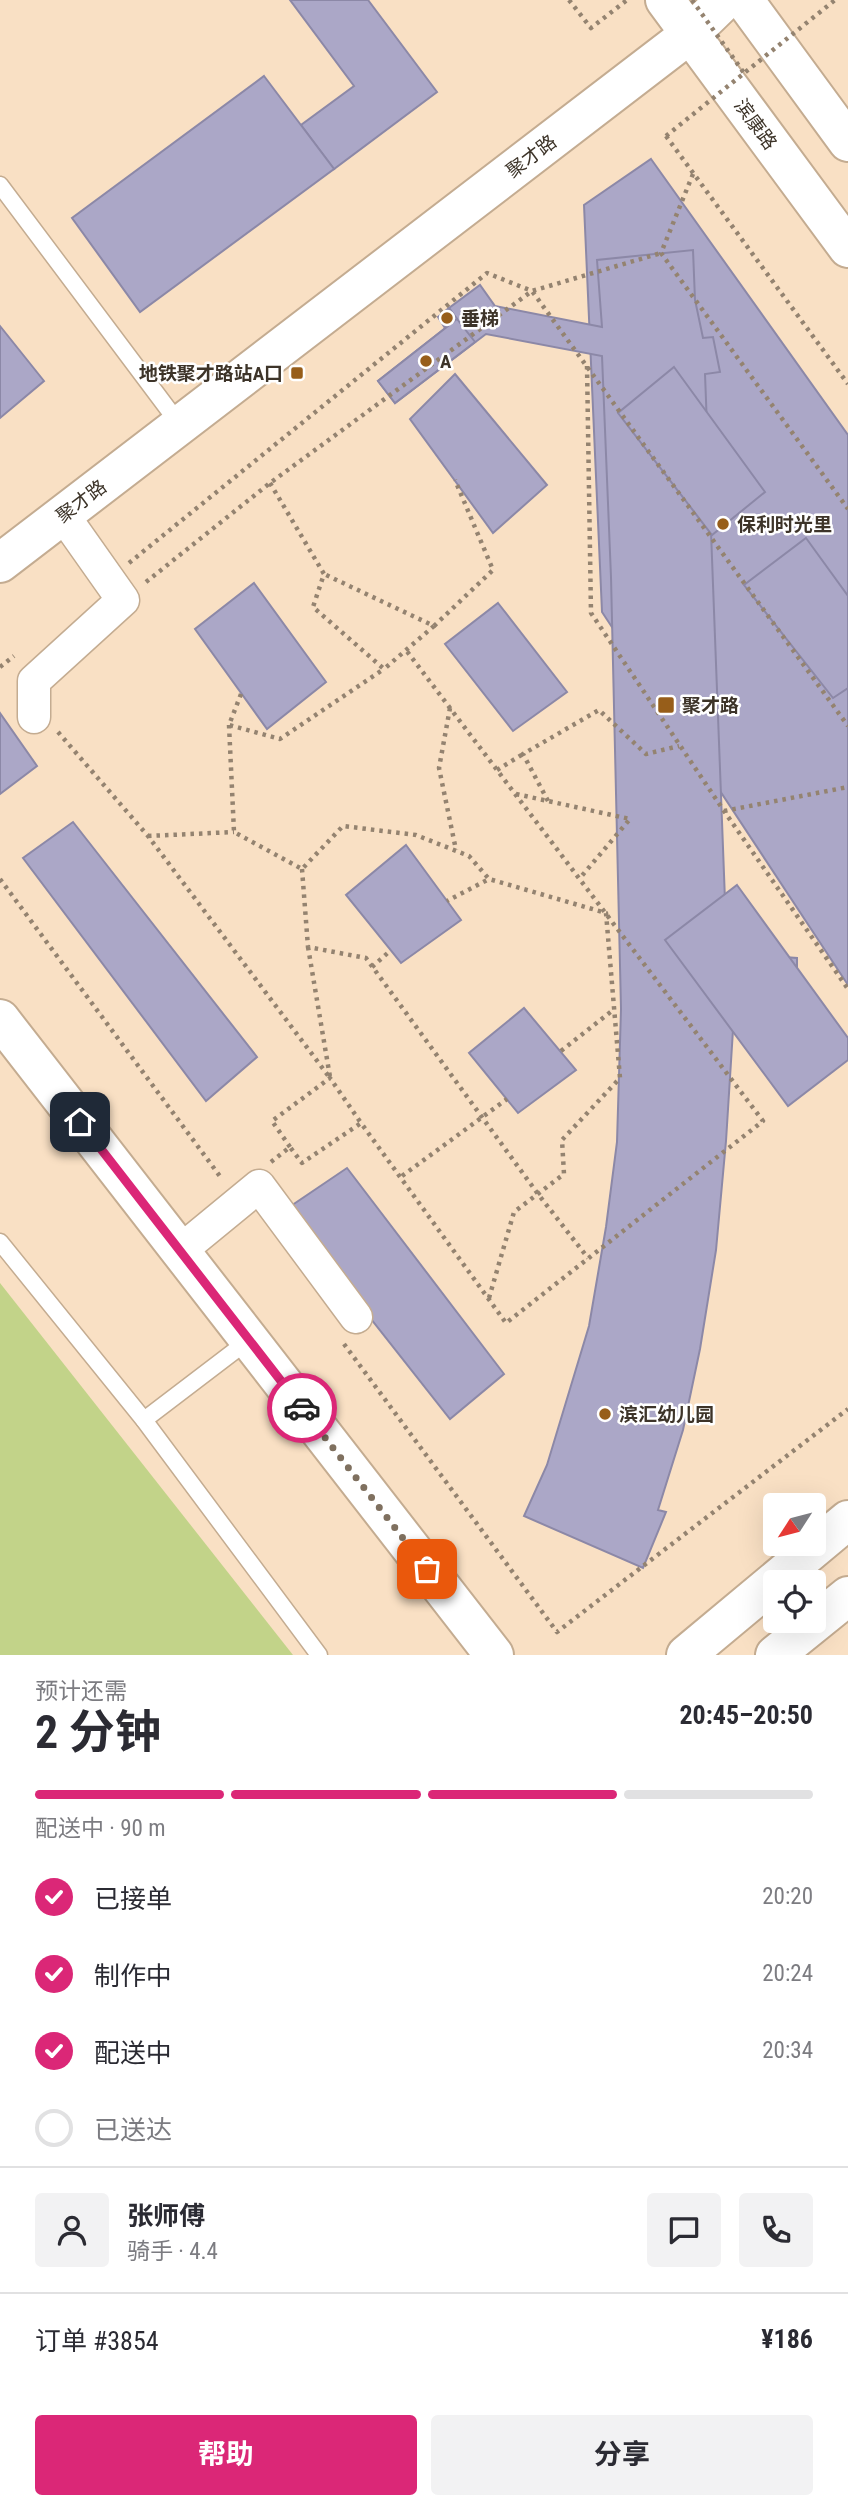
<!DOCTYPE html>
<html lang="zh">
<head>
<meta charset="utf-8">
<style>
  :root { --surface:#fff; --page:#f2f2f3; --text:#2b2b33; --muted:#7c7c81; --line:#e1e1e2; --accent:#db2777 }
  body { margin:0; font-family:"Roboto Condensed","Noto Sans SC",sans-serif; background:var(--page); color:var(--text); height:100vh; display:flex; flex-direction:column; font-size:26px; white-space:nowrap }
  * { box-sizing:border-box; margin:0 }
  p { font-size:23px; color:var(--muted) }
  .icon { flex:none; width:38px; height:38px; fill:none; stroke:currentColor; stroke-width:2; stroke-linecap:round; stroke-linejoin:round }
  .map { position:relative; height:1655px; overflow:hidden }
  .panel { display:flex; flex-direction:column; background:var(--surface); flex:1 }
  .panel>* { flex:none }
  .needle { width:46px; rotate:234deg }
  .buttons { position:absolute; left:763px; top:1493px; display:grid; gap:14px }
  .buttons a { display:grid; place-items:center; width:63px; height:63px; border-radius:7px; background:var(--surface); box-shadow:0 7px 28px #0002; font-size:35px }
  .pin { position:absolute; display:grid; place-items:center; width:60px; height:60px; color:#fff; margin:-30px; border-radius:14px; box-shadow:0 4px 10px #0006 }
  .courier { position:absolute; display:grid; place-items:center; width:70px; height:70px; margin:-35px; border:5px solid #db2777; border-radius:50%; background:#fff; color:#222; box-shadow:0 2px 9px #0007 }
  .summary em { font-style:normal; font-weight:700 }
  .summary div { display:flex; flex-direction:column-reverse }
  .summary { display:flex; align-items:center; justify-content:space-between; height:119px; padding:0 35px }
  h1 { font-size:46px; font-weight:700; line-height:52px }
  .bar { display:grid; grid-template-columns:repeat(4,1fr); gap:10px 7px; align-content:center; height:84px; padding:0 35px }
  .bar i { height:9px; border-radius:5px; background:var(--line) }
  .bar .on { background:var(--accent) }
  .bar p { grid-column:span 4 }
  .line { display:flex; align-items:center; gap:18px; padding:0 35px; border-top:2px solid var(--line) }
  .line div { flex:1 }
  .round { display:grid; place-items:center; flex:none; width:74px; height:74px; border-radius:7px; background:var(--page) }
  ol { padding:0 35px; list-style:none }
  li { display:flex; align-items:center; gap:21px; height:77px }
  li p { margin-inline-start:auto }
  li .icon { padding:7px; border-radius:50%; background:var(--accent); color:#fff; stroke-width:4 }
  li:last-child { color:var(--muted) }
  li i { width:38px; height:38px; border:4px solid var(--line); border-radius:50% }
  .button { display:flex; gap:14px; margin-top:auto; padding:14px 35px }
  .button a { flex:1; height:80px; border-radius:7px; background:var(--accent); color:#fff; font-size:28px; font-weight:700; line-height:80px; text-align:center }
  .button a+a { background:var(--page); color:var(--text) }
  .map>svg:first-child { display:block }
</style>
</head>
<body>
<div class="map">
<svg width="848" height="1655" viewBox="0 0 848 1655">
  <rect width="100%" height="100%" fill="#f9e0c4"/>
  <!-- green -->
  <polygon fill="#c2d389" points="0,1283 293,1655 0,1655"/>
  <!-- building -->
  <g fill="#aba7c7" stroke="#8c88a7" stroke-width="2">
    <polygon points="290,0 368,0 437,92 334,169 301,125 354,86"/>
    <polygon points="264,76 334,169 140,312 72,218"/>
    <polygon points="651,159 848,435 848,985 602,612 584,205"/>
    <polygon points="693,250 695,300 703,338 713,337 720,372 705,374 727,953 797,958 797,987 736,982 726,1141 716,1250 700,1349 683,1430 658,1510 666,1512 643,1568 524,1516 547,1465 589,1326 606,1227 617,1142 621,1009 611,577 602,356 486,334 395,403 378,381 457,319 449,308 480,285 495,306 602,327 597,260"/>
    <polygon points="449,308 457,319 445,328 438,317"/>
    <polygon points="457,319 475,342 395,403 378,381"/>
    <polygon points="0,326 44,381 0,418"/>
    <polygon points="674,367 765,492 712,535 618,413"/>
    <polygon points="455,374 547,485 493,533 410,419"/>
    <polygon points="806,538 848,596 848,688 833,698 744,585"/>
    <polygon points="254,583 326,682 267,729 195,629"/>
    <polygon points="498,603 567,692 513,731 445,644"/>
    <polygon points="0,713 37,766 0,794"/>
    <polygon points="73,822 257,1057 206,1101 23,858"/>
    <polygon points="406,845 461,920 401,963 346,895"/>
    <polygon points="737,885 848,1038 848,1060 788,1106 665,940"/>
    <polygon points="524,1008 576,1070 518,1113 469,1053"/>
    <polygon points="347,1168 504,1374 450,1419 285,1210"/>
  </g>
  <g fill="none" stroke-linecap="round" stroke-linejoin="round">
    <!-- lane casing -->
    <g stroke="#c4ac91" stroke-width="19">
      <g id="lane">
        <polyline points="0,185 180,425"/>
        <polyline points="0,1242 144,1420 319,1655"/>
        <polyline points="144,1420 249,1340"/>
      </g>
    </g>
    <!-- street casing -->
    <g stroke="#c4ac91" stroke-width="35">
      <g id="street">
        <polyline points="34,717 34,681 123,600 63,515"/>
        <polyline points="180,1251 259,1186 356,1317"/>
      </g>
    </g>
    <!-- secondary casing -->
    <g stroke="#c4ac91" stroke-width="42">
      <g id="secondary">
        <polyline points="0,563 690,34 725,0"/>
        <polyline points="0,1019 494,1655"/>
        <polyline points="686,1655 848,1520"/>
        <polyline points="775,1655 848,1596"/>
      </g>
    </g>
    <!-- primary casing -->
    <g stroke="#c4ac91" stroke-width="42">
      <g id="primary">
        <polyline points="665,0 848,248"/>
        <polyline points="744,0 848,142"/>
      </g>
    </g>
    <!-- path -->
    <g stroke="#948370" stroke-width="4.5" stroke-dasharray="3.5 5" stroke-linecap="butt">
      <polyline points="569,0 591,28 627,0"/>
      <polyline points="666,136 848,384"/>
      <polyline points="693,174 661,253 848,509"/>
      <polyline points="587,366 591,613 724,811 848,989"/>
      <polyline points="270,483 324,574 313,607 384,669 434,626 324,574"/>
      <polyline points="129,563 487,273 532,291 661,253"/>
      <polyline points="146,582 270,483 532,291 848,726"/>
      <polyline points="434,626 493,570 455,480"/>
      <polyline points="0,667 14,656"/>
      <polyline points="241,694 229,725 280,739 384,669"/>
      <polyline points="450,708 439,768 456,850"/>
      <polyline points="229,725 234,832 302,869 343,826 416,835 469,856 489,879 447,901"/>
      <polyline points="58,732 148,836 330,1078"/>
      <polyline points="497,770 523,754"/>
      <polyline points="516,794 630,819 580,878"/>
      <polyline points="548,801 523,754 599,710 646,754 679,746"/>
      <polyline points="724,811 848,787"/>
      <polyline points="148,836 234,832"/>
      <polyline points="302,869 308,947 366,958 538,1194 588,1258"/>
      <polyline points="0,879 222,1179"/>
      <polyline points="308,947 330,1077"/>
      <polyline points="372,967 391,950"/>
      <polyline points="561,1051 613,1010"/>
      <polyline points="290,1147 272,1121 330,1078 361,1123"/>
      <polyline points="271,1162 290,1147 302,1163 361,1123 506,1323 763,1121 406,650"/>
      <polyline points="402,1176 507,1099"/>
      <polyline points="489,1298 514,1212 564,1174 562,1140 620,1078 606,913 489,879"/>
      <polyline points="344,1344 557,1632 848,1409"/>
    </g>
    <!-- lane -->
    <use href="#lane" stroke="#fff" stroke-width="16"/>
    <!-- street -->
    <use href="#street" stroke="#fff" stroke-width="32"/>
    <!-- secondary -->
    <use href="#secondary" stroke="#fff" stroke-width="38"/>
    <!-- primary -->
    <use href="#primary" stroke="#fff" stroke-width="38"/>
    <!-- path-bridge -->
    <g stroke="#948370" stroke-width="4.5" stroke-dasharray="3.5 5" stroke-linecap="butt">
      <polyline points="692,0 744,73"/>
      <polyline points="666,136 835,0"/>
    </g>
  </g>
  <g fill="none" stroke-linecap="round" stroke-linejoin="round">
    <!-- done -->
    <polyline stroke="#7f705f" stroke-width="7" stroke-dasharray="0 12.6" points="302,1408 427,1569"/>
    <!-- route -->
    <polyline stroke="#db2777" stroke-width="9" points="80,1122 302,1408"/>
  </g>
  <!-- markers -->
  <g fill="#975e1a" stroke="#fff" stroke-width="2.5">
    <circle cx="447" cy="318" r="7"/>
    <circle cx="426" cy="361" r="7"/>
    <rect x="290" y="366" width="14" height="14" rx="3.5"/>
    <circle cx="723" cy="524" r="7"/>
    <rect x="657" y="696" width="18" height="18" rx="3.5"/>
    <circle cx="605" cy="1414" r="7"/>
  </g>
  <g text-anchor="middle" stroke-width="5" stroke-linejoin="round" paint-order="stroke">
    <!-- street labels -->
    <g font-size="19" fill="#3d3429" stroke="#fff">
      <text transform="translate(756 124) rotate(54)" y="7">滨康路</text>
      <text transform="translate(531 156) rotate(-37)" y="7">聚才路</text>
      <text transform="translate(81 501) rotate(-37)" y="7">聚才路</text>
    </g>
    <!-- poi labels -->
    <g font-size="19" font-weight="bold" fill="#3d3429" stroke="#fff" text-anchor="start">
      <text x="461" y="325">垂梯</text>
      <text x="440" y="368">A</text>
      <text x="283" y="380" text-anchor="end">地铁聚才路站A口</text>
      <text x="737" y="531">保利时光里</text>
      <text x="682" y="712">聚才路</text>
      <text x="619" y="1421">滨汇幼儿园</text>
    </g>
  </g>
</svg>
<div class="buttons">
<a><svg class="needle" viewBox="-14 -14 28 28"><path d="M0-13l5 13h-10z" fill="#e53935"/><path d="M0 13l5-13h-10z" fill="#7c7c81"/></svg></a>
<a><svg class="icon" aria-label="locate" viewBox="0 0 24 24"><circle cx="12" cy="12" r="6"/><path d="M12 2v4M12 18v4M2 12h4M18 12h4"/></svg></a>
</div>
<div class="pin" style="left:427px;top:1569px;background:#ea580c"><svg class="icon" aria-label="bag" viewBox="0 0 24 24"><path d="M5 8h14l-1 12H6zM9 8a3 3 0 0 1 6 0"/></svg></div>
<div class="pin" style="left:80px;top:1122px;background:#1f2937"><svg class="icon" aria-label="home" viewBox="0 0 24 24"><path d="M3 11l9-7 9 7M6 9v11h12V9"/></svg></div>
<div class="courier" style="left:302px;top:1408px"><svg class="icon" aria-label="car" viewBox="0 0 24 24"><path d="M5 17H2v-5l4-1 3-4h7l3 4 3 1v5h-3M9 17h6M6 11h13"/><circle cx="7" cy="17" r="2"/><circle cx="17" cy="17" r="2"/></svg></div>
</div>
<section class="panel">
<div class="summary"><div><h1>2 分钟</h1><p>预计还需</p></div><em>20:45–20:50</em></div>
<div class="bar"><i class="on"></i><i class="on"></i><i class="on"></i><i></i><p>配送中 · 90 m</p></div>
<ol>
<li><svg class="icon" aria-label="check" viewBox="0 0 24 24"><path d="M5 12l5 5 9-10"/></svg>已接单<p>20:20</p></li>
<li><svg class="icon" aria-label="check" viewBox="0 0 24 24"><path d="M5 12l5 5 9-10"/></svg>制作中<p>20:24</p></li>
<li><svg class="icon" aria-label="check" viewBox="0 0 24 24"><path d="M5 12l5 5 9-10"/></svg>配送中<p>20:34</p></li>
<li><i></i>已送达</li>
</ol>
<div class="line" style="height:126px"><a class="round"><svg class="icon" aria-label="person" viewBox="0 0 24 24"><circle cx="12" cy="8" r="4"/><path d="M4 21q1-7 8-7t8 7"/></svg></a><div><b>张师傅</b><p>骑手 · 4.4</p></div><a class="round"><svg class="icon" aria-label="chat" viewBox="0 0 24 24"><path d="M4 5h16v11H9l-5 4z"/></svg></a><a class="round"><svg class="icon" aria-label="phone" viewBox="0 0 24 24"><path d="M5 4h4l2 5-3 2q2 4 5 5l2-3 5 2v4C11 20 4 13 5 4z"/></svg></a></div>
<div class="line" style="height:91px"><div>订单 #3854</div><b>¥186</b></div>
<div class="button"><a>帮助</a><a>分享</a></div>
</section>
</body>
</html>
